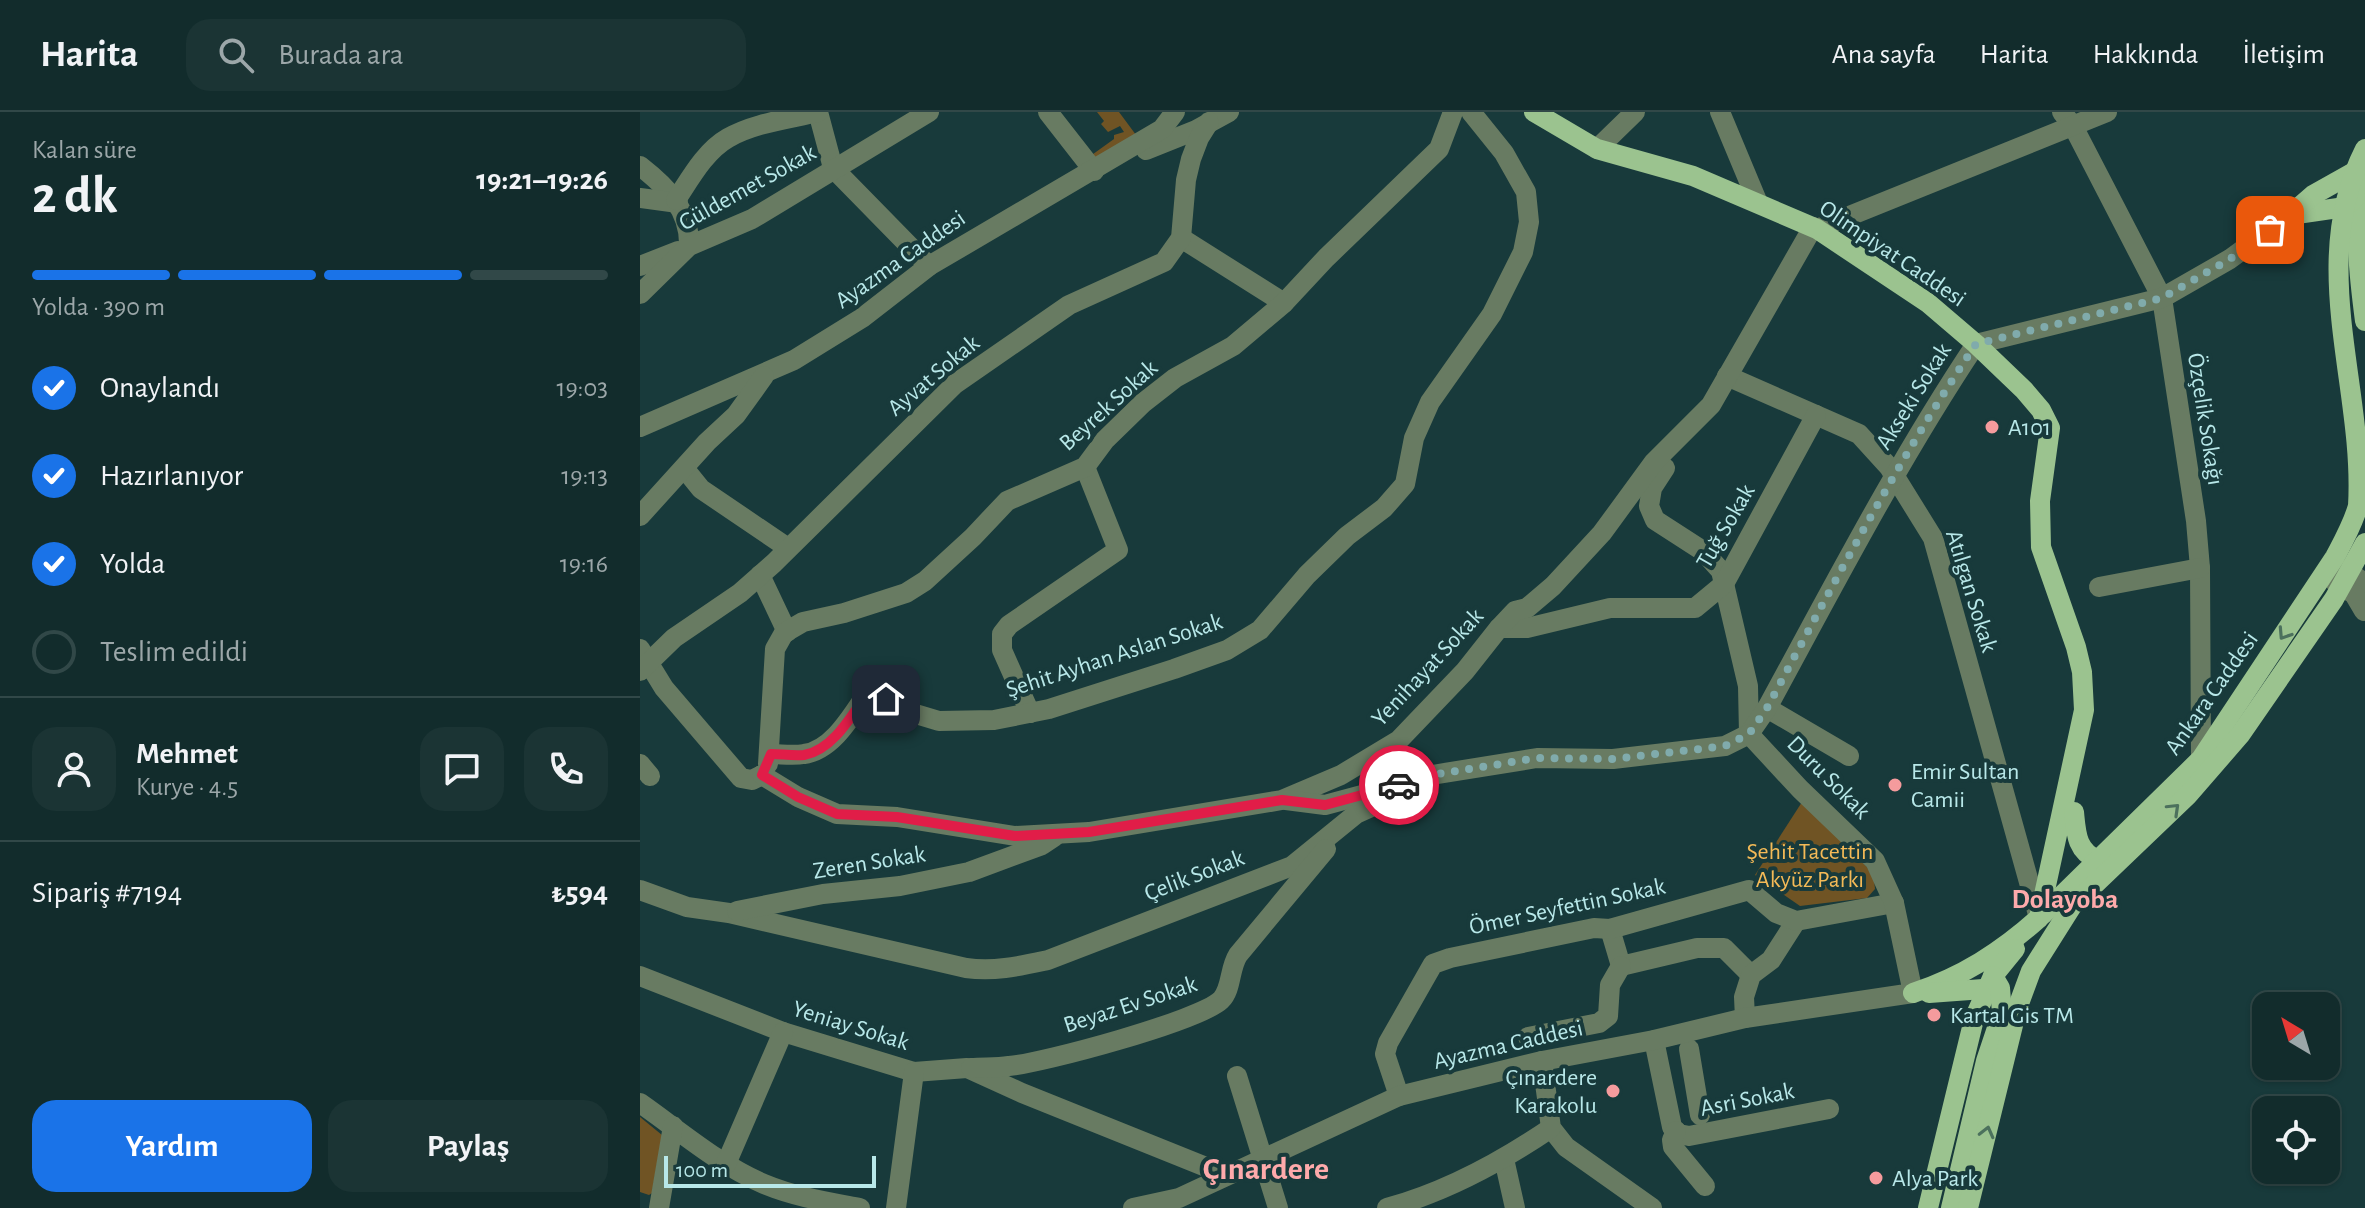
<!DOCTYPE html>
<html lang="tr">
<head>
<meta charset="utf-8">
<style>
  :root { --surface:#122c2c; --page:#1b3434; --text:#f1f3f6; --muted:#9ca7a9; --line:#314848; --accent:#1a73e8 }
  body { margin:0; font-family:"Alegreya Sans",sans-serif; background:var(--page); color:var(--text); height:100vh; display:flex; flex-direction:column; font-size:30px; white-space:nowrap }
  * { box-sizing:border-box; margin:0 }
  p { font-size:26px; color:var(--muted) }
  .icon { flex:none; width:44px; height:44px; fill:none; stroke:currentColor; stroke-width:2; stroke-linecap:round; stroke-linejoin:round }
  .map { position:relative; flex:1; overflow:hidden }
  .drawer { display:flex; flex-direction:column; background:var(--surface); width:640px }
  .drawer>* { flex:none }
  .needle { width:52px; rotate:322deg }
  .buttons { position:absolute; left:1612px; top:880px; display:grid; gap:16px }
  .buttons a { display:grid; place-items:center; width:88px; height:88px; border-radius:16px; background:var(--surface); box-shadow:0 2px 6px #0004,0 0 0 2px var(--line); font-size:40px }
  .scale { position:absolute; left:24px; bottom:20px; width:212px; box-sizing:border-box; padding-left:8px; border:4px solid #b8e8e9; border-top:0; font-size:22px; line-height:28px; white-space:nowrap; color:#b8e8e9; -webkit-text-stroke:6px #183a3b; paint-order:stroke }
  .pin { position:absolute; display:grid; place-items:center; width:68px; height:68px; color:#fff; margin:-34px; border-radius:16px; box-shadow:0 4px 12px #0006 }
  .courier { position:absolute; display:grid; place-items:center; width:80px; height:80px; margin:-40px; border:6px solid #e11d48; border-radius:50%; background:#fff; color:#222; box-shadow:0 2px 10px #0007 }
  .headline em { font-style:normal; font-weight:600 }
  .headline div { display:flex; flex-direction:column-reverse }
  .headline { display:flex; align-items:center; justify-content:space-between; height:136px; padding:0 32px }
  h1 { font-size:52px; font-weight:600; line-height:60px }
  .bar { display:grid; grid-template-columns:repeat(4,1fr); gap:12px 8px; align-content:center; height:96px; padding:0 32px }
  .bar i { height:10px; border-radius:6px; background:var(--line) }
  .bar .selected { background:var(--accent) }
  .bar p { grid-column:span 4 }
  .line { display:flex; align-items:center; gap:20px; padding:0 32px; border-top:2px solid var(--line) }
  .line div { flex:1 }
  .round { display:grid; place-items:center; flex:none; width:84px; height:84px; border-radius:24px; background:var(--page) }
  ol { padding:0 32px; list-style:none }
  li { display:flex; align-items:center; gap:24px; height:88px }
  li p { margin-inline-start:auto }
  li .icon { padding:8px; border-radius:50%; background:var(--accent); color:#fff; stroke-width:4 }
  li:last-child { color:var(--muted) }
  li i { width:44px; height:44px; border:4px solid var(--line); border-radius:50% }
  .action { display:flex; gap:16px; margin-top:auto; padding:16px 32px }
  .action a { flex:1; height:92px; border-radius:24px; background:var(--accent); color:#fff; font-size:32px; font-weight:600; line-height:92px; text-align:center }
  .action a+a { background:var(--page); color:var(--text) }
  header { display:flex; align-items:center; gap:48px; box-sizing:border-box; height:112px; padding:0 40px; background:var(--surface); border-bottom:2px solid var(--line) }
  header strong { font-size:38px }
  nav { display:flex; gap:44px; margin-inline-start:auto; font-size:28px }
  .search { width:560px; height:72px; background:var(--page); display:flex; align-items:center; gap:20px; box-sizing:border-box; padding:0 28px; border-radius:24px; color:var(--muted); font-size:30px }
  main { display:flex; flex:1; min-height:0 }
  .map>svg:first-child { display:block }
</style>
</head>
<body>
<header>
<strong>Harita</strong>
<div class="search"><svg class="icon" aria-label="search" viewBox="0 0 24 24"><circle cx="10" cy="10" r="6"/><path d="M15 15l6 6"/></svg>Burada ara</div>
<nav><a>Ana sayfa</a><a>Harita</a><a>Hakkında</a><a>İletişim</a></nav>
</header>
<main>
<section class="drawer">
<div class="headline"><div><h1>2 dk</h1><p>Kalan süre</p></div><em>19:21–19:26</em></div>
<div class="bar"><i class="selected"></i><i class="selected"></i><i class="selected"></i><i></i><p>Yolda · 390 m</p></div>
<ol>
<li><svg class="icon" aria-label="check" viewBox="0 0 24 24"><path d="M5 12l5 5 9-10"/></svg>Onaylandı<p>19:03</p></li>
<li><svg class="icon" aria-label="check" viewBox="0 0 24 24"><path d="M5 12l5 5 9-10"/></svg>Hazırlanıyor<p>19:13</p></li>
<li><svg class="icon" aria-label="check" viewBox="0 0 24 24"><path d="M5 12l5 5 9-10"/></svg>Yolda<p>19:16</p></li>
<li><i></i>Teslim edildi</li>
</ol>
<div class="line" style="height:144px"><a class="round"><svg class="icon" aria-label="person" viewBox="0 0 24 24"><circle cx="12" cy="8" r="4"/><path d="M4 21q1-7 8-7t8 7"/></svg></a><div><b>Mehmet</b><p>Kurye · 4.5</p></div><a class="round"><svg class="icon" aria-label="chat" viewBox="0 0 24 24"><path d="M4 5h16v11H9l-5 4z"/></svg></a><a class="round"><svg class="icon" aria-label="phone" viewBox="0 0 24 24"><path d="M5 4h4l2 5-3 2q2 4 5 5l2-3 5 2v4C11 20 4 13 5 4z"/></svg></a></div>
<div class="line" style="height:104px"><div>Sipariş #7194</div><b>₺594</b></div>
<div class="action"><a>Yardım</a><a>Paylaş</a></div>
</section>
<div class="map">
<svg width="1725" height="1096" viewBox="0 0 1725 1096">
  <rect width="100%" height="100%" fill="#183a3b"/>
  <!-- green -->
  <g fill="#705424">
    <polygon points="457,0 479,0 499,27 460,51 449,45 474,27 474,23 484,20 480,14 468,20 461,12 464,9"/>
    <polygon points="1162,690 1227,755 1234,767 1235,777 1227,786 1160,794 1115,763"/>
    <polygon points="0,1005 22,1023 12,1081 9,1083 0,1080"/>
  </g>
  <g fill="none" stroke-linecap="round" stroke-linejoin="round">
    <!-- minor -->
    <g stroke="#687b62" stroke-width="20">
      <polyline points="178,0 193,56 289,154"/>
      <polyline points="408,0 454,59"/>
      <polyline points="1080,0 1118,91"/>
      <polyline points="1422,0 1433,14 1522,186 1556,409 1560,456 1561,647"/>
      <polyline points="957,37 995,0"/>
      <polyline points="506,38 556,18 589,0"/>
      <path d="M 0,54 C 27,75 50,98 49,134"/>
      <polyline points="0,86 38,91"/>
      <path d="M 36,88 C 50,67 65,39 88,26 C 114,11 149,7 178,0"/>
      <polyline points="1177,117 1467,0"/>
      <polyline points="541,126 644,191"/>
      <polyline points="0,154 38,139"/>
      <polyline points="0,182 49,134 112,107 289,0"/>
      <polyline points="1087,264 1219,322 1249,355 1293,426 1399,806"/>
      <polyline points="0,315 154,248 222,206 289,154 522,17 535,0"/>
      <polyline points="44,356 61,377 148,436"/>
      <polyline points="1025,356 1012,376 1009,394 1015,408 1063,439 1081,459 1108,574 1109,622"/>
      <polyline points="0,404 67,330 96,303 124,264"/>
      <polyline points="1692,457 1710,461 1725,471"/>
      <polyline points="1690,462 1695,470 1714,482 1724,499"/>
      <polyline points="120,463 147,520"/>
      <polyline points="1459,475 1560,456"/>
      <polyline points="859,516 887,516 970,496 1055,496 1084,472 1176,303"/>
      <polyline points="0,537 24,576 101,666 112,668 122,663"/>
      <polyline points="0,559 34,526 100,481 134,451 315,272 429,193 524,150 541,126 546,68 551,47 559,26 569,10"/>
      <polyline points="1127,596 1209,644"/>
      <polyline points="390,601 362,538 362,522 369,513 478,438 445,355"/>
      <path d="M 131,642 C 141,642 153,644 164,642 C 193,638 212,603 228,580 L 269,600 L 299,609 L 354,608 L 409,597 L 534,557 L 587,538 L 620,518 L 667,463 L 707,424 L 744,396 L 765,372 L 774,326 L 790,290 L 852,202 L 883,140 L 889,110 L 886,80 L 864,41 L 831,0"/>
      <polyline points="0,652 10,664"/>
      <polyline points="128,652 135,537 144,521 163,510 204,501 266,481 285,469 333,425 367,389 445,355 465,328 503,291 535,266 593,234 644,191 686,146 799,37 813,0"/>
      <polyline points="122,663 158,685 197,702 257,705 375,724 449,720 642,688 701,663 759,628 825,559 859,516 875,499 887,496 913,474 962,421 1014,350 1071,293 1173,115"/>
      <polyline points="646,688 685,693 752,675"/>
      <path d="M 0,778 L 47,795 L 89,801 L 326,856 C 355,860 380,854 408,848 L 652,754 L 716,702 L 769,678 L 792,663 L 897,646 L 973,647 L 1085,634 L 1109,622 L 1127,596 C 1194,473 1258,349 1336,232 L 1522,186 L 1590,147 L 1650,103"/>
      <polyline points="97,799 183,782 260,774 329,760 402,733 414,725"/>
      <polyline points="970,817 981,854 1057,836 1084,836 1111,863"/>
      <polyline points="0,864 143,920 274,960 327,956 382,981 586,1063"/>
      <polyline points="1105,906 1104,885 1111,863 1131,848 1156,809"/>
      <polyline points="888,925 959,911 968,904 970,873 981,854"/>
      <polyline points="1014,928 1032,1015 1039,1022 1049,1024 1189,997"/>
      <polyline points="1049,937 1060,1003"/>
      <polyline points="902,949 911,1016 926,1035 1012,1096"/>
      <path d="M 331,956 C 344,955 356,956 369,954 C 403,951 559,909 581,888 C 592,877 589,857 598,843 L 686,737"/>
      <polyline points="597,964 638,1096"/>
      <polyline points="759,984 745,942 748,931 793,852 810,846 954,816 970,817 1109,778 1136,801 1156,809 1254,791"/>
      <path d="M 0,991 C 40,1019 79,1053 124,1072 C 155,1085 188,1090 220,1096"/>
      <polyline points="1036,1019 1032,1028 1033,1035 1065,1074"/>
      <polyline points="864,1047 875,1096"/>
      <polyline points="86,1052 143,920"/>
      <polyline points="19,1096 33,1014"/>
      <polyline points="256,1096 274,960"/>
      <polyline points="493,1096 539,1086 759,984 902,949 1014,928 1105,906 1273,881 1254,791 1235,749 1160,677 1109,622"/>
      <path d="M 747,1096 C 806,1080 861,1050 911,1016"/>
    </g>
    <!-- major -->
    <g stroke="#9bc38f" stroke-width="20">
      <path d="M 894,0 L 957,37 L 1053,64 L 1177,117 L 1288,191 L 1336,232 L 1384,278 L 1401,298 L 1410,316 L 1400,389 L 1401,435 L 1436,535 L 1442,560 L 1444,598 L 1399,806 C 1361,840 1322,865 1273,881"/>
      <path d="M 1725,69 C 1713,115 1719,163 1725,209"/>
      <polyline points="1650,103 1705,95 1715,86"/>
      <polyline points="1650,103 1673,83 1714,60"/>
      <path d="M 1434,700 C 1436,720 1436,739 1458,748"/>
      <path d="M 1402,803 L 1561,647 L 1695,445 C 1704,428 1713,412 1718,394 C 1725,275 1666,153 1725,37"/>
      <polyline points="1289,881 1357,876"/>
      <polyline points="1288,1096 1334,907 1353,864 1375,837"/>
      <polyline points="1311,1096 1346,949 1362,901 1360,876 1353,864"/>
      <polyline points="1328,1096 1377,897 1391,859 1432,794 1548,683 1600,623 1694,487 1725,431"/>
    </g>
  </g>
  <!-- one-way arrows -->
  <defs><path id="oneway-chevron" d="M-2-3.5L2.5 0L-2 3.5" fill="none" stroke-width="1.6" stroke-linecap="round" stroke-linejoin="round" transform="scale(2)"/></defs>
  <g stroke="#4c715d">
    <use href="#oneway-chevron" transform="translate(1644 522) rotate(123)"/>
    <use href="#oneway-chevron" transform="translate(1534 697) rotate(-44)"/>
    <use href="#oneway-chevron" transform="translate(1347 1020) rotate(-76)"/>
  </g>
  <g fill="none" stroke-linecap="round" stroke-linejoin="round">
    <!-- done -->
    <path stroke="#80abac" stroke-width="8" stroke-dasharray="0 14.4" d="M 759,673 L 792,663 L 897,646 L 973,647 L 1085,634 L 1109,622 L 1127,596 C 1193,473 1258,348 1336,232 L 1522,186 L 1590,147 L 1630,118"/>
    <!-- route -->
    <path stroke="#e11d48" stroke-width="10" d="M 246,587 L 228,580 C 212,603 193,638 164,643 C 153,644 141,642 131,642 L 122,663 L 158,685 L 197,702 L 257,705 L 375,724 L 449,720 L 642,688 L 685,693 L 759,673"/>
  </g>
  <!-- markers -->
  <g fill="#f59b9d" stroke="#183a3b" stroke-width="3">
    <circle cx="1352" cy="315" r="8"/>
    <circle cx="1255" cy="673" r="8"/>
    <circle cx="1294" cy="903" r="8"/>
    <circle cx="973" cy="979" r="8"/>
    <circle cx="1236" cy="1066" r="8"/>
  </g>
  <g text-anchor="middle" stroke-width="8" stroke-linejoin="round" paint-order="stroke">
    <!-- street labels -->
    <g font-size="24" fill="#b8e8e9" stroke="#183a3b">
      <text transform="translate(107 75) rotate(-29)" y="8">Güldemet Sokak</text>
      <text transform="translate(1253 141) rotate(34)" y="8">Olimpiyat Caddesi</text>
      <text transform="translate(260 147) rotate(-35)" y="8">Ayazma Caddesi</text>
      <text transform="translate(293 263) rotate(-40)" y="8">Ayvat Sokak</text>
      <text transform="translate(1273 284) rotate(-58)" y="8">Akseki Sokak</text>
      <text transform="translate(468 293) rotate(-42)" y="8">Beyrek Sokak</text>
      <text transform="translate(1566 307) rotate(81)" y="8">Özçelik Sokağı</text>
      <text transform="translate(1085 414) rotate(-60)" y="8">Tuğ Sokak</text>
      <text transform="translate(1332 479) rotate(73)" y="8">Atılgan Sokak</text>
      <text transform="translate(474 543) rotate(-18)" y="8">Şehit Ayhan Aslan Sokak</text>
      <text transform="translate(787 555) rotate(-47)" y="8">Yenihayat Sokak</text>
      <text transform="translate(1571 581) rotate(-55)" y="8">Ankara Caddesi</text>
      <text transform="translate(1189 665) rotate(45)" y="8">Duru Sokak</text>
      <text transform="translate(229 750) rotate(-9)" y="8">Zeren Sokak</text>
      <text transform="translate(554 763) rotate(-21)" y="8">Çelik Sokak</text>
      <text transform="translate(927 794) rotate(-12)" y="8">Ömer Seyfettin Sokak</text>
      <text transform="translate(490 892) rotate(-18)" y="8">Beyaz Ev Sokak</text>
      <text transform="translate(211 913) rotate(17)" y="8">Yeniay Sokak</text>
      <text transform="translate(868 932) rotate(-13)" y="8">Ayazma Caddesi</text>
      <text transform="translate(1107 987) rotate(-11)" y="8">Asri Sokak</text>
    </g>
    <!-- poi labels -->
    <g font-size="24" fill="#b8e8e9" stroke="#183a3b" text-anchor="start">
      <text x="1368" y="323">A101</text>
      <text x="1271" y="667">Emir Sultan<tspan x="1271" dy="28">Camii</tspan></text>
      <text x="1310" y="911">Kartal Gis TM</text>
      <text x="957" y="973" text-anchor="end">Çınardere<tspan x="957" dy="28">Karakolu</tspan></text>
      <text x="1252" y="1074">Alya Park</text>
    </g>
    <!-- park labels -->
    <g font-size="24" fill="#f4ba57" stroke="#183a3b">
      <text x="1170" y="747">Şehit Tacettin<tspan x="1170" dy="28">Akyüz Parkı</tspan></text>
    </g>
    <!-- quarter labels -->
    <g font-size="28" font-weight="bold" fill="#feaaab" stroke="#183a3b">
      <text x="1425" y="796">Dolayoba</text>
    </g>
    <!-- district labels -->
    <g font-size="32" font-weight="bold" fill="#feaaab" stroke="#183a3b">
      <text x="626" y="1067">Çınardere</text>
    </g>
  </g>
</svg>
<div class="buttons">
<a><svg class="needle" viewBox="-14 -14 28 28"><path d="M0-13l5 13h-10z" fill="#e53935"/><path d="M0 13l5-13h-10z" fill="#9ca7a9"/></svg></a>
<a><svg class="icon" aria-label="locate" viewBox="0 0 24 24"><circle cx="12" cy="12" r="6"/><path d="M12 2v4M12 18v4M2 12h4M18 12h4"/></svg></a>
</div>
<div class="scale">100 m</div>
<div class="pin" style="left:1630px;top:118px;background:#ea580c"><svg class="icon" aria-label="bag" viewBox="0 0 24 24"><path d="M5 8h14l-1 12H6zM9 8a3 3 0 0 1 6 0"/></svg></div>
<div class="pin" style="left:246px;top:587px;background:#1f2937"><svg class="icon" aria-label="home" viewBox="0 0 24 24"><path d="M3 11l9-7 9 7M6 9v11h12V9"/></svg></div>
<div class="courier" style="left:759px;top:673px"><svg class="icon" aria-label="car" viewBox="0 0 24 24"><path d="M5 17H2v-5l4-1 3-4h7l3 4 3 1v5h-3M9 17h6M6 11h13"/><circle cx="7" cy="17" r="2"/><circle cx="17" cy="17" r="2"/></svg></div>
</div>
</main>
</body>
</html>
